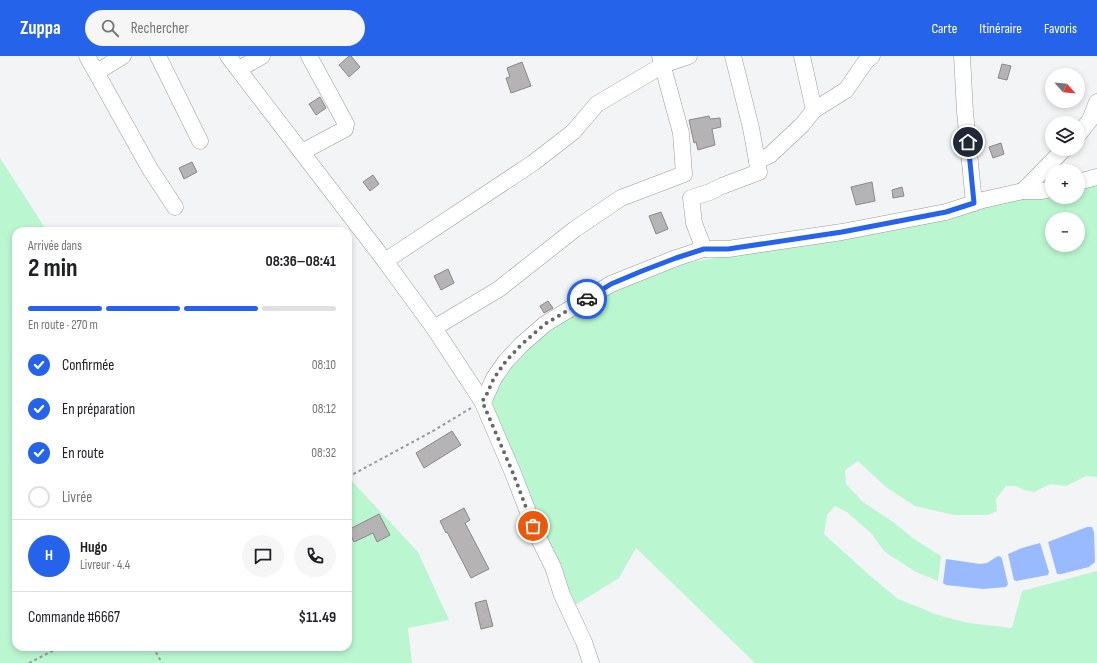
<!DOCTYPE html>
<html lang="fr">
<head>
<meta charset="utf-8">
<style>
  :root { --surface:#fff; --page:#f6f6f6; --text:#202124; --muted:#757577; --line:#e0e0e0; --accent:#2563eb }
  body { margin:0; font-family:"Sofia Sans Condensed",sans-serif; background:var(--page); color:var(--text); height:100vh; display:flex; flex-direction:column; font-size:15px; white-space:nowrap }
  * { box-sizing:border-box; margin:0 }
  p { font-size:13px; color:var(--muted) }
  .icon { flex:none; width:22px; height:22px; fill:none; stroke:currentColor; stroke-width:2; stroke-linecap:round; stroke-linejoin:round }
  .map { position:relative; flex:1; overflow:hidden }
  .sheet { position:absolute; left:12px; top:171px; width:340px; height:424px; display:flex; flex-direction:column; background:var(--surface); border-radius:12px; box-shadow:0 2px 6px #0003 }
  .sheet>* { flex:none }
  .needle { width:26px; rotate:117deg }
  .controls { position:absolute; left:1045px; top:12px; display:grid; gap:8px }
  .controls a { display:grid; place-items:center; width:40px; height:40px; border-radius:50%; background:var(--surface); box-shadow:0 2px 6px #0003; font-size:20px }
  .pin { position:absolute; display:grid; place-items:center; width:34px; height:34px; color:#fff; margin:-17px; border:2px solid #fff; border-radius:50%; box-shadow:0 1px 4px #0007 }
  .courier { position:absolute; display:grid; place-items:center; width:40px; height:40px; margin:-20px; border:3px solid #2563eb; border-radius:50%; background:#fff; color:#222; box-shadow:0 1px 5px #0007 }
  .overview em { font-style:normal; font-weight:700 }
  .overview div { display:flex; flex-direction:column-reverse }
  .overview { display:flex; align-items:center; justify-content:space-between; height:68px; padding:0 16px }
  h1 { font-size:26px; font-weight:700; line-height:30px }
  .bar { display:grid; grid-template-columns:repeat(4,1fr); gap:6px 4px; align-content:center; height:48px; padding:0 16px }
  .bar i { height:5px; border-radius:3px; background:var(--line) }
  .bar .on { background:var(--accent) }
  .bar p { grid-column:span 4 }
  .line { display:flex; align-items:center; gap:10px; padding:0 16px; border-top:1px solid var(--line) }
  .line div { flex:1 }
  .round { display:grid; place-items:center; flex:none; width:42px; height:42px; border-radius:21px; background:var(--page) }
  ol { padding:0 16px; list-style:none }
  li { display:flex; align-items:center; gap:12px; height:44px }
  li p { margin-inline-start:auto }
  li .icon { padding:4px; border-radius:50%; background:var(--accent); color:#fff; stroke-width:4 }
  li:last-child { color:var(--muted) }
  li i { width:22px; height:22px; border:2px solid var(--line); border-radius:50% }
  header { display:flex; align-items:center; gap:24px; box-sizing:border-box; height:56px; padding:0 20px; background:var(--accent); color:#fff }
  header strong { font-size:19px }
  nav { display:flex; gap:22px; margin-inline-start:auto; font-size:14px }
  .search { width:280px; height:36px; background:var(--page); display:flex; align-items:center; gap:10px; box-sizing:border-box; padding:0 14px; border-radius:22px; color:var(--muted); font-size:15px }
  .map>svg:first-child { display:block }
</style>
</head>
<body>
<header>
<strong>Zuppa</strong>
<div class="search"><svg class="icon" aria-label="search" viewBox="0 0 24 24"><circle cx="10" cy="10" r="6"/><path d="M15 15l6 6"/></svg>Rechercher</div>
<nav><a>Carte</a><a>Itinéraire</a><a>Favoris</a></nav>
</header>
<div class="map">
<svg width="1097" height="607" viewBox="0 0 1097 607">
  <rect width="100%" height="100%" fill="#f3f4f5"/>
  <!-- green -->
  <g fill="#baf7d0" fill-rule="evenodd">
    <polygon points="0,102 47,175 16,175 16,591 348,591 348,421 418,496 449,564 408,572 412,607 0,607"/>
    <path d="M 1097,129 L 1097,421 L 1086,420 L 1066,430 L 1050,428 L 1034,436 L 1024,434 L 1016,430 L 1006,430 L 996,443 L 997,455 L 988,459 L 954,459 L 915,450 L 886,431 L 858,405 L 845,414 L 846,428 L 863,446 L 893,466 L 914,483 L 941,500 L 938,525 L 916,516 L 885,496 L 871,477 L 847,456 L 835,450 L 827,459 L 824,478 L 868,518 L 898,543 L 938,559 L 968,567 L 1012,572 L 1022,535 L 1097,515 L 1097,607 L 755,607 L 636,492 L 619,522 L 567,554 L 534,477 L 490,342 L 509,308 L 548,271 L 629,226 L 680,208 L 882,173 L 984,148 L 1052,140 L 1078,141 L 1078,135 ZM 1052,163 L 1078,163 L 1078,189 L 1052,189 Z"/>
  </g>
  <!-- water -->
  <g fill="#99bafe">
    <polygon points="1087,471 1092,471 1094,476 1095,506 1089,511 1061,518 1057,518 1048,486"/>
    <polygon points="1040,487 1041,490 1049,516 1048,519 1016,525 1014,524 1008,498 1022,492"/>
    <polygon points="998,500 1001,501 1002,503 1008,528 1006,531 983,533 946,529 943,527 946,503 980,508 987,507"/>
  </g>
  <!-- building -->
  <g fill="#b5b3b3" stroke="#8a8989">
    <polygon points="349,0 351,0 360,11 349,21 339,9"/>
    <polygon points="522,6 531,30 511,37 506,22 510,21 507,12"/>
    <polygon points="1002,8 1011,10 1007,24 998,22"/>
    <polygon points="320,41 326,52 316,59 309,48"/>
    <polygon points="709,60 710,63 720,62 721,71 712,73 715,89 698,94 696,86 694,87 689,64"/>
    <polygon points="1001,87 1004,98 993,102 989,91"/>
    <polygon points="192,106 197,116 184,123 179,112"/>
    <polygon points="373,119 379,128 370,135 363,126"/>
    <polygon points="872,126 875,145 856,149 851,131"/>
    <polygon points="902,131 904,140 893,142 892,134"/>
    <polygon points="661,156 668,173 656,178 649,160"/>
    <polygon points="448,213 454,227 441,234 434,220"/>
    <polygon points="548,245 553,252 544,257 540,250"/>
    <polygon points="452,375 461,389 424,412 416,397"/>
    <polygon points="464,452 470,464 465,467 489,513 471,522 447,476 446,477 440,465"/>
    <polygon points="379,458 390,479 377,486 373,477 354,486 348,474"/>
    <polygon points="486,544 493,570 481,573 475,547"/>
  </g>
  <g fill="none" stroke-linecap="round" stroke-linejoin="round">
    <!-- minor casing -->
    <g stroke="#9a9b9c" stroke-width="17">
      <g id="minor">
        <polyline points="87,0 150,113 175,151"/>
        <polyline points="158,0 200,85"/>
        <polyline points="228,0 385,205 434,272 482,345 513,417 537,479 553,511 562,539 584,586 591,607"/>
        <polyline points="733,0 751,72 757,105"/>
        <polyline points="802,0 814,54"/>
        <polyline points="962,0 965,56 974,147"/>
        <polyline points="239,13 262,0"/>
        <polyline points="97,16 123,0"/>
        <polyline points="1078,79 1090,64 1097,46"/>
        <polyline points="302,96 345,73 346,68 309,0"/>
        <polyline points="1078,126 1097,121"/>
        <polyline points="1023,135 1064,93"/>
        <polyline points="704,193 694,167 691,142 710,136 722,130 759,116 757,105 770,99 802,69 814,54 846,34 866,5 872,0"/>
        <polyline points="385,205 533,107 573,76 597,48 663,9 689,0"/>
        <polyline points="434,272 499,233 575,173 621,142 684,118 681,77 660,0"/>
        <polyline points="482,345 485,342 494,322 506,305 521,289 545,268 611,228 676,202 704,193 728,193 842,176 946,156 983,144 1023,135 1042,135 1052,133"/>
      </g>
    </g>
    <!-- path -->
    <g stroke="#979899" stroke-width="2" stroke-dasharray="3 3" stroke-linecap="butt">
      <polyline points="348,421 433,375 471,352"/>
      <polyline points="153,591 162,607"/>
      <polyline points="29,607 60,591"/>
    </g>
    <!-- minor -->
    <use href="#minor" stroke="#fff" stroke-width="16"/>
  </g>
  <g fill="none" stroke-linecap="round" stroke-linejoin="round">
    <!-- done -->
    <polyline stroke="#676869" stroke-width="4" stroke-dasharray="0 7.2" points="533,470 513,417 482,345 485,342 494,322 506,305 521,289 545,268 587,243"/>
    <!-- route -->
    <polyline stroke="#2563eb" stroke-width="5" points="587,243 611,228 642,215 676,202 704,193 728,193 842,176 946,156 974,147 968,86"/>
  </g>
</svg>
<div class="controls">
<a><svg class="needle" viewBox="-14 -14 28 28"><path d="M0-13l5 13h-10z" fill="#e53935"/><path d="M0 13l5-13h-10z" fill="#757577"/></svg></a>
<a><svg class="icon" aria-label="layers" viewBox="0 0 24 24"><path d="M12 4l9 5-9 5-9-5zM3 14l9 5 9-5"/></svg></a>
<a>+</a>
<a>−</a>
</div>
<div class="pin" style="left:533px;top:470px;background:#ea580c"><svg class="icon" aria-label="bag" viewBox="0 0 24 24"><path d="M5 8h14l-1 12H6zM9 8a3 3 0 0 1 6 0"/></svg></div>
<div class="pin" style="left:968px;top:86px;background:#1f2937"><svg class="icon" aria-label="home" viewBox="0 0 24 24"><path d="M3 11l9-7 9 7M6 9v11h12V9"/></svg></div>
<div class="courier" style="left:587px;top:243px"><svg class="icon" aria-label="car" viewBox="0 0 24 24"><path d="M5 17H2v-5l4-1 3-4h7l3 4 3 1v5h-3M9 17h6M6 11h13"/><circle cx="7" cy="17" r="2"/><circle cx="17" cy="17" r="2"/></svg></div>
<section class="sheet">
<div class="overview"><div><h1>2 min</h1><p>Arrivée dans</p></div><em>08:36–08:41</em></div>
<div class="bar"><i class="on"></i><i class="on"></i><i class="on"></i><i></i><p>En route · 270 m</p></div>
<ol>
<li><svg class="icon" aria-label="check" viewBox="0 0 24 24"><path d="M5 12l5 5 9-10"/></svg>Confirmée<p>08:10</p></li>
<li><svg class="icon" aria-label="check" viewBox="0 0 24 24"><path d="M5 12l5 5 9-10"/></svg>En préparation<p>08:12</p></li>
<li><svg class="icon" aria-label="check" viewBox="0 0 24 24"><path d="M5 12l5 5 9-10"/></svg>En route<p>08:32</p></li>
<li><i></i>Livrée</li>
</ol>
<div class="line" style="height:72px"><b class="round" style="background:var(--accent);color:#fff">H</b><div><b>Hugo</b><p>Livreur · 4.4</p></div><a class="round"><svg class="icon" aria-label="chat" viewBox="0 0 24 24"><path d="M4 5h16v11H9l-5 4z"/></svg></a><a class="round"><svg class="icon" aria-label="phone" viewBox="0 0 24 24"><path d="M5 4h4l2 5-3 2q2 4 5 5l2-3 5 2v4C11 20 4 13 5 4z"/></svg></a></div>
<div class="line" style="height:52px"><div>Commande #6667</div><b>$11.49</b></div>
</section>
</div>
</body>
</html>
